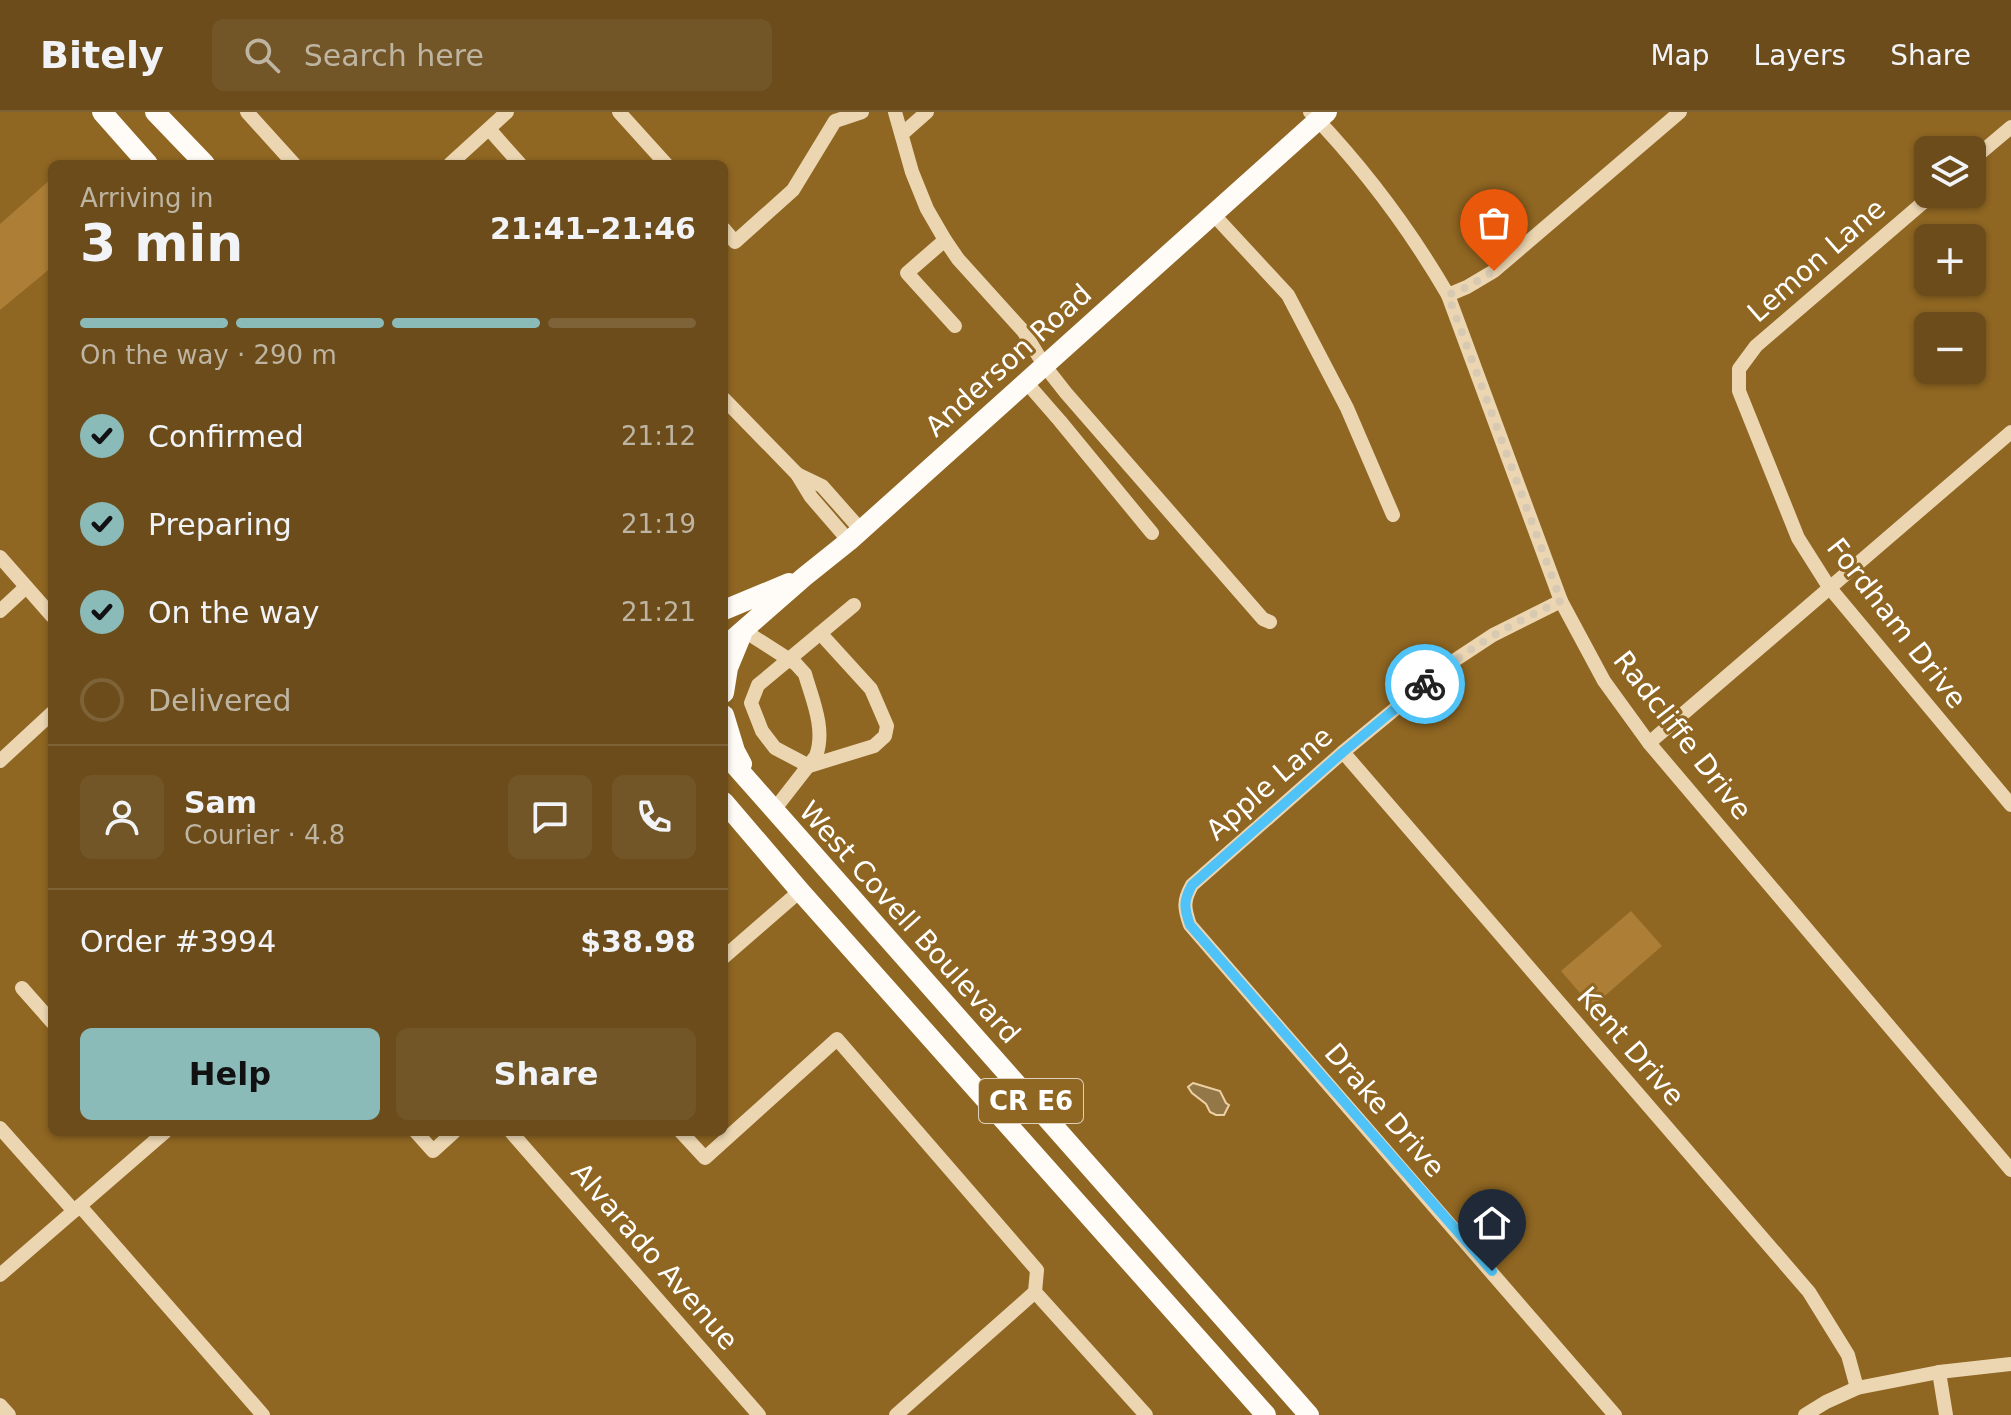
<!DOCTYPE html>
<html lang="en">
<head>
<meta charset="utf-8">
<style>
  :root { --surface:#6b4c1a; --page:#735627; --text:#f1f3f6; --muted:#beb4a2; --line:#7e6339; --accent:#8bbbb9 }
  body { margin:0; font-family:"DejaVu Sans",sans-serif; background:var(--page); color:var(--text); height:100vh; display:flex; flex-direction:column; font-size:30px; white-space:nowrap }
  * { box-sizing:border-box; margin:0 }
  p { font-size:26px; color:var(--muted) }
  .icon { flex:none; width:44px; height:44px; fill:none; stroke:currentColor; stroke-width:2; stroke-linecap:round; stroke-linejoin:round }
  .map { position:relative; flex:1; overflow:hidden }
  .drawer { position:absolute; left:48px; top:48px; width:680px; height:976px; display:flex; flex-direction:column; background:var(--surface); border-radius:12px; box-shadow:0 2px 6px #0004 }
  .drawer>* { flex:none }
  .buttons { position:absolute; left:1914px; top:24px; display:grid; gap:16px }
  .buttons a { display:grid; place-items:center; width:72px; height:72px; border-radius:12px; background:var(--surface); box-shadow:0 2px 6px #0004; font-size:40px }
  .pin { position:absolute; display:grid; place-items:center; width:68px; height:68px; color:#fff; margin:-82px -34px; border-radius:50% 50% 50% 0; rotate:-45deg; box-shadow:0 0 8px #0007 }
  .pin .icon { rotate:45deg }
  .courier { position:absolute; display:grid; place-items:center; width:80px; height:80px; margin:-40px; border:6px solid #4fc3f7; border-radius:50%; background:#fff; color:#222; box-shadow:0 2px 10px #0007 }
  .headline em { font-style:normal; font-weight:700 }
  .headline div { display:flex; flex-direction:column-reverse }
  .headline { display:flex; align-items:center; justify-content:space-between; height:136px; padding:0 32px }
  h1 { font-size:52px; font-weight:700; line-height:60px }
  .bar { display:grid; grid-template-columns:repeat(4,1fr); gap:12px 8px; align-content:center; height:96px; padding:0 32px }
  .bar i { height:10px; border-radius:6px; background:var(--line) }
  .bar .active { background:var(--accent) }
  .bar p { grid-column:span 4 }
  .line { display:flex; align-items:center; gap:20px; padding:0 32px; border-top:2px solid var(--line) }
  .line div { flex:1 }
  .round { display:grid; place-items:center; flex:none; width:84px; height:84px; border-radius:12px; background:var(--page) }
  ol { padding:0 32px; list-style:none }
  li { display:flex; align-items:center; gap:24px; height:88px }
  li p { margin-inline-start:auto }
  li .icon { padding:8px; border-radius:50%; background:var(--accent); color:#111; stroke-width:4 }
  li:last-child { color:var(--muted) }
  li i { width:44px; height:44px; border:4px solid var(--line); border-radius:50% }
  .button { display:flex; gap:16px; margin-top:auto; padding:16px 32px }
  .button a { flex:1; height:92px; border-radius:12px; background:var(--accent); color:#111; font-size:32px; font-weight:700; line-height:92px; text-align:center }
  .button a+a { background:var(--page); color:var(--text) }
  header { display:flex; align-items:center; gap:48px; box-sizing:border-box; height:112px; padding:0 40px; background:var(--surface); border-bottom:2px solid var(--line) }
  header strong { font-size:38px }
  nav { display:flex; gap:44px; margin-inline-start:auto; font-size:28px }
  .search { width:560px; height:72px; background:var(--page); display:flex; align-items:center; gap:20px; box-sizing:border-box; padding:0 28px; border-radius:12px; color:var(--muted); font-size:30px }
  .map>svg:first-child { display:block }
</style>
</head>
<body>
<header>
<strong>Bitely</strong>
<div class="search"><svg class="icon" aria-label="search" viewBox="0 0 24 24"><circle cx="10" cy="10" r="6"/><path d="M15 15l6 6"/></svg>Search here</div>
<nav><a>Map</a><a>Layers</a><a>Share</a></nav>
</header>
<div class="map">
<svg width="2011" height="1303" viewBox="0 0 2011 1303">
  <rect width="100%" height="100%" fill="#8f6622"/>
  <!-- green -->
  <g fill="#ac7e36">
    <polygon points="52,66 52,155 0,198 0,112"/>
    <polygon points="1631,799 1662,834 1592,895 1561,859"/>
  </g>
  <!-- water -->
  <polygon fill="#937746" stroke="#edd1a6" stroke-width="2" points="1193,971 1220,979 1226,991 1229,993 1224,1003 1216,1003 1210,1000 1206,992 1192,981 1188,975"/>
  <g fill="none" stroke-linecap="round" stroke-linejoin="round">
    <!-- minor -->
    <g stroke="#ecd6b2" stroke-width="14">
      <polyline points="247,0 294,52"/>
      <polyline points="619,0 666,52"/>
      <polyline points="895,0 912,60 927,97 945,128 958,147 1024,220 1044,253 1066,281 1263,507 1270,510"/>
      <path d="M 1310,0 C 1364,56 1409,116 1448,183 L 1561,489 L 1604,569 L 1649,631 L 2011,1058"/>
      <polyline points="489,17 520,52"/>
      <polyline points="902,22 927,0"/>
      <polyline points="1972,48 2011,15"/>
      <polyline points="450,52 507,0"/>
      <polyline points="1933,82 1756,234 1739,257 1739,279 1798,426 1829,475 2011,693"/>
      <polyline points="1213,102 1288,183 1347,296 1393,403"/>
      <polyline points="724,117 735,130 793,78 835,9 862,0"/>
      <polyline points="945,128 907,161 955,214"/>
      <polyline points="1448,183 1467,175 1494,159 1680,0"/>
      <polyline points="1026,270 1060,309 1152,421"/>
      <polyline points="724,287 797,362 811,385 849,429"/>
      <polyline points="797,362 822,374 861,418"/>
      <polyline points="0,445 52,504"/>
      <path d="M 1561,489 L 1493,523 L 1452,550 L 1343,640 L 1192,773 C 1183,789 1184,796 1190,813 L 1615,1303"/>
      <polyline points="0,499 26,475"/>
      <path d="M 743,518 L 796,552 L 805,562 C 812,587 826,617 816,644 L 774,698"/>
      <polyline points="820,521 871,577 887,614 885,624 874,634 809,654 775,636 762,619 751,591 758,573 854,493"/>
      <polyline points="1649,631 2011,320"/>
      <polyline points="1343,640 1809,1180 1848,1243 1857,1276"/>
      <polyline points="0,649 52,601"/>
      <polyline points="724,845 800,779"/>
      <polyline points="22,876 52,910"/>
      <polyline points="0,1016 74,1099"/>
      <polyline points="416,1020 433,1039 454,1020"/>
      <polyline points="511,1020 759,1303"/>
      <polyline points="681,1020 705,1046 837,927 1037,1158 1035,1180 1146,1303"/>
      <polyline points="80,1094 263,1303"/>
      <polyline points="0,1163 165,1020"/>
      <polyline points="1939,1260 1946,1303"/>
      <polyline points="0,1293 9,1303"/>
      <polyline points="896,1303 1035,1180"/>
      <polyline points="1805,1303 1826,1290 1857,1276 1939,1260 2011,1252"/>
    </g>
    <!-- major -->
    <g stroke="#fffcf8" stroke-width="20">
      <polyline points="102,0 148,52"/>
      <polyline points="155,0 205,52"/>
      <polyline points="724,498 789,471"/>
      <polyline points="724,535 804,465 849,429 1327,0"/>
      <polyline points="724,581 728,556 742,522"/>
      <polyline points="724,603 735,639 742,652"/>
      <polyline points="724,641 1309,1303"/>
      <polyline points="724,690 800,779 1266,1303"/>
    </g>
  </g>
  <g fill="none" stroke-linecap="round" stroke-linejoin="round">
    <!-- done -->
    <path stroke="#d8c9b2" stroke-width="8" stroke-dasharray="0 14.4" d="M 1425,572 C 1466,537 1512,511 1561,489 L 1448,183 L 1467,175 L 1494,159"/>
    <!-- route -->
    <path stroke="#4fc3f7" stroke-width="10" d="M 1425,572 L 1343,640 L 1192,773 C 1183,789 1184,796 1190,813 L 1492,1159"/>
  </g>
  <g text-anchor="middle" stroke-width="6" stroke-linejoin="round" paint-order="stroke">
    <!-- shield labels -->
    <rect fill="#8f6622" stroke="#ddd1bd" stroke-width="2" x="979" y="967" width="104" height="44" rx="6"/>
    <g font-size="26" font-weight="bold" fill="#fff">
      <text x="1031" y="998">CR E6</text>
    </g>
    <!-- street labels -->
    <g font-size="28" fill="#fff" stroke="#8f6622">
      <text transform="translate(1816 148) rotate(-41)" y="10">Lemon Lane</text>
      <text transform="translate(1008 248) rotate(-42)" y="10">Anderson Road</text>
      <text transform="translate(1897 511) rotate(52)" y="10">Fordham Drive</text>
      <text transform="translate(1683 623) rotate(52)" y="10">Radcliffe Drive</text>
      <text transform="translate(1269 671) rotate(-41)" y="10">Apple Lane</text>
      <text transform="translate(910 810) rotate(48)" y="10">West Covell Boulevard</text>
      <text transform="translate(1631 934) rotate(49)" y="10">Kent Drive</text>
      <text transform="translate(1385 998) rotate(49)" y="10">Drake Drive</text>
      <text transform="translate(655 1144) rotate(49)" y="10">Alvarado Avenue</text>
    </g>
  </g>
</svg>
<div class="buttons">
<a><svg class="icon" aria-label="layers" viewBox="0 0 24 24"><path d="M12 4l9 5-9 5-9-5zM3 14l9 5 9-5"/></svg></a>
<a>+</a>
<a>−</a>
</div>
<div class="pin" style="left:1494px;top:159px;background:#ea580c"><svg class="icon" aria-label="bag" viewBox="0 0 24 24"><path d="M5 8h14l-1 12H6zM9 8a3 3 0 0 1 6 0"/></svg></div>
<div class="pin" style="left:1492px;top:1159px;background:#1f2937"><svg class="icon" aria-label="home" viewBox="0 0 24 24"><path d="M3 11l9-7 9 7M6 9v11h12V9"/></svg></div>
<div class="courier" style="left:1425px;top:572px"><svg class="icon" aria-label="bike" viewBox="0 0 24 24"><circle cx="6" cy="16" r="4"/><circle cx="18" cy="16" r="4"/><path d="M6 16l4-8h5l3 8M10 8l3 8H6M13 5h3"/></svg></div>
<section class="drawer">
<div class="headline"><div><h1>3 min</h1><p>Arriving in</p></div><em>21:41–21:46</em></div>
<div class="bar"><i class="active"></i><i class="active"></i><i class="active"></i><i></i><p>On the way · 290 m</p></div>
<ol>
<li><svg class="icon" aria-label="check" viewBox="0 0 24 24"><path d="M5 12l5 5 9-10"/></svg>Confirmed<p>21:12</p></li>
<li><svg class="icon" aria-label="check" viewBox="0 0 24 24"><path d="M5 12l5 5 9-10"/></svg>Preparing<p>21:19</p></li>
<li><svg class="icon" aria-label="check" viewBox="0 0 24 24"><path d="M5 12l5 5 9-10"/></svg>On the way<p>21:21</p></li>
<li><i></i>Delivered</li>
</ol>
<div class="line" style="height:144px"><a class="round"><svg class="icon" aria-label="person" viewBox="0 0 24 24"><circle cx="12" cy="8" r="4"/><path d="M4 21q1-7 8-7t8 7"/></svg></a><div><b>Sam</b><p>Courier · 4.8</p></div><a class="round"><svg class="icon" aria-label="chat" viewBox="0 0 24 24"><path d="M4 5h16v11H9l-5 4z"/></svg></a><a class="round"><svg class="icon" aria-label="phone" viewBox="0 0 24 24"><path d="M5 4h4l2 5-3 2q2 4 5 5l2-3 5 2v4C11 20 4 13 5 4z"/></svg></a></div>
<div class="line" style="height:104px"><div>Order #3994</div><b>$38.98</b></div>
<div class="button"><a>Help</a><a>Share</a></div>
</section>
</div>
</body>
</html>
